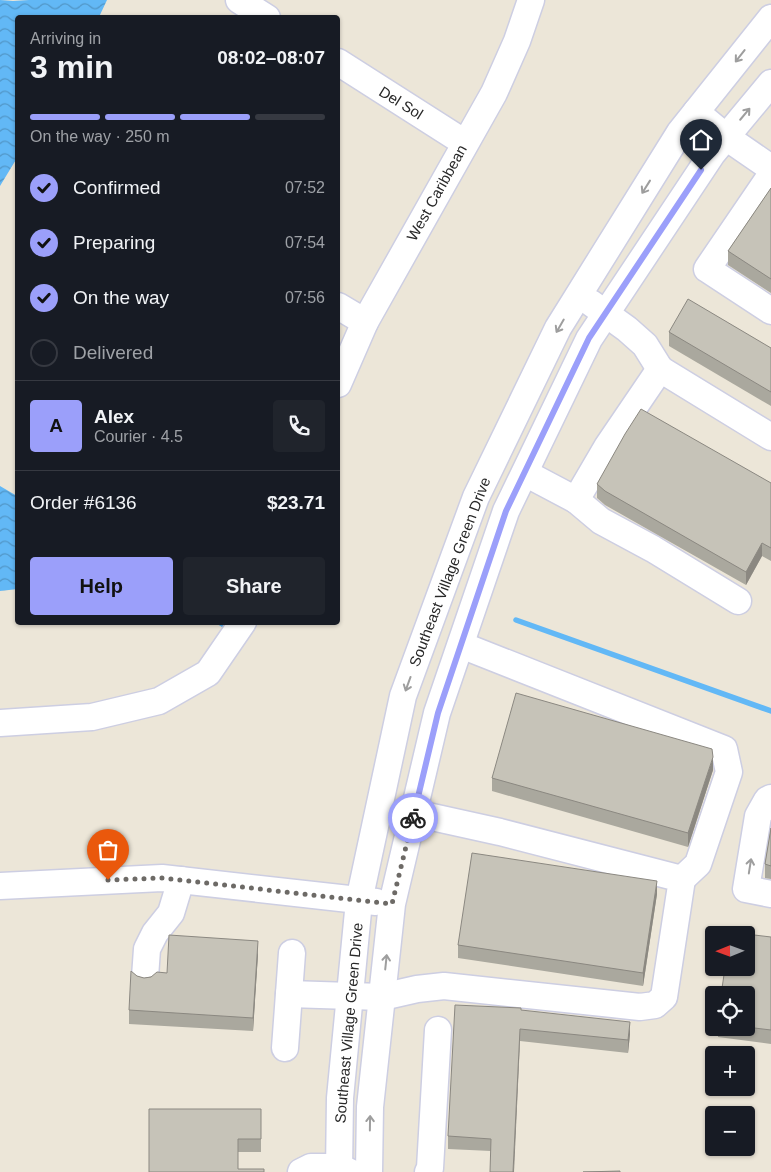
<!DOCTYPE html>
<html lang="en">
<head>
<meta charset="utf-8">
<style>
  :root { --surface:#171b24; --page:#20242c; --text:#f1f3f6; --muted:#9ea1a6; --line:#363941; --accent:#9b9ffa }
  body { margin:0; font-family:Helvetica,sans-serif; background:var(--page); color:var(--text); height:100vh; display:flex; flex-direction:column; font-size:19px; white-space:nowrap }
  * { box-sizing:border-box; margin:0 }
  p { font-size:16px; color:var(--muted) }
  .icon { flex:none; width:28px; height:28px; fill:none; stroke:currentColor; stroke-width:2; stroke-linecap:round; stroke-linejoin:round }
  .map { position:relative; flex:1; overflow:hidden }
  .sheet { position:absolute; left:15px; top:15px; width:325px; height:610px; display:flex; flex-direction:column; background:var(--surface); border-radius:5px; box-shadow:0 1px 4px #0004 }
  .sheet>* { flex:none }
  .needle { width:32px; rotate:269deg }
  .fabs { position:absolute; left:705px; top:926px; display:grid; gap:10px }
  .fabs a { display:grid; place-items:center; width:50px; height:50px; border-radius:5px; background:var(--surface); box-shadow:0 1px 4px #0004; font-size:25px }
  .pin { position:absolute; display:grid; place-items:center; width:42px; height:42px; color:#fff; margin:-51px -21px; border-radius:50% 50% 50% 0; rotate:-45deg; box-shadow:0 0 5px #0007 }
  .pin .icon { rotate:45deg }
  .courier { position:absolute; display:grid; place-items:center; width:50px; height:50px; margin:-25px; border:4px solid #9b9ffa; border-radius:50%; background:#fff; color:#222; box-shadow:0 1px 6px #0007 }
  .head em { font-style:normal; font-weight:800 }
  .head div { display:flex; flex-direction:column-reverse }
  .head { display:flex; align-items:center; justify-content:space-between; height:85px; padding:0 15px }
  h1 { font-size:32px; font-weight:800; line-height:38px }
  .bar { display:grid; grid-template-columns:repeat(4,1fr); gap:8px 5px; align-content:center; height:60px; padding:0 15px }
  .bar i { height:6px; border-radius:4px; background:var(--line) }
  .bar .on { background:var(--accent) }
  .bar p { grid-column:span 4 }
  .line { display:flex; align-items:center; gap:12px; padding:0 15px; border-top:1px solid var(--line) }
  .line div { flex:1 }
  .round { display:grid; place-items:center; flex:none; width:52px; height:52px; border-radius:5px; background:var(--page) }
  ol { padding:0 15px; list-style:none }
  li { display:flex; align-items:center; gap:15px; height:55px }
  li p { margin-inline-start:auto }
  li .icon { padding:5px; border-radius:50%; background:var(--accent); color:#111; stroke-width:4 }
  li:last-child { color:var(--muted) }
  li i { width:28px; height:28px; border:2px solid var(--line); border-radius:50% }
  .button { display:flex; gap:10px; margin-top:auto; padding:10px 15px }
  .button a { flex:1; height:58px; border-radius:5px; background:var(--accent); color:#111; font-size:20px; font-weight:800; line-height:58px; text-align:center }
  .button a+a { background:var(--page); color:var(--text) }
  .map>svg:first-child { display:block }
</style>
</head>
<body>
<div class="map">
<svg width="771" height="1172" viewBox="0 0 771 1172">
  <defs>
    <pattern id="water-waves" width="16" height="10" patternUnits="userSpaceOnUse" patternTransform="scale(1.25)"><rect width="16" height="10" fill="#62b8f6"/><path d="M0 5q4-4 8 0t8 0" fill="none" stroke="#5196c7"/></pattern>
  </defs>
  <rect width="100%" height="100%" fill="#ece6d8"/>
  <!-- water -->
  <g fill="url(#water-waves)">
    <polygon points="0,0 13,1 29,0 107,0 99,17 18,18 17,158 0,186"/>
    <polygon points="0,486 17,496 18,589 0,591"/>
  </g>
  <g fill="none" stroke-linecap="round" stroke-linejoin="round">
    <!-- stream -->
    <g stroke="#62b8f6" stroke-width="5.5">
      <polyline points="516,620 771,711"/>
      <polyline points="219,622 227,627"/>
    </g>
    <!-- minor casing -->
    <g stroke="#cdcee2" stroke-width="29">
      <g id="minor">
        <polyline points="239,0 267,18"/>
        <polyline points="338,62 465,143"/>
        <polyline points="696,112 726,137 771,168"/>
        <polyline points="771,175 707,269 771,311"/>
        <polyline points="591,303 627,329 645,345 660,369"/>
        <polyline points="338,306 365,322"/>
        <polyline points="338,384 365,322 494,93 517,41 531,0"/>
        <polyline points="525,473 576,500 607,447 660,369 771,437"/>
        <polyline points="576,500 601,521 653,549 738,601"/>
        <polyline points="461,645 724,749 729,772 698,864 682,879"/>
        <polyline points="0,723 92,717 159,701 208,673 243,622"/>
        <polyline points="771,798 767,800 758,816 746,889 771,894"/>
        <polyline points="0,886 162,878 376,902"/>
        <polyline points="145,977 147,949 155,933 171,913 181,880"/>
        <polyline points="289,994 382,997 417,989 444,986 640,1007 655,1005 664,997 682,879 500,832 414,813"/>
        <polyline points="285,1048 292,953"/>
        <polyline points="301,1172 311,1167 339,1167 350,1172"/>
        <polyline points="339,1172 340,1098 359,901 403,696 476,497 558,328 680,132 771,18"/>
        <polyline points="369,1172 370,1107 392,904 437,713 506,511 589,339 712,154 771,83"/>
        <polyline points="428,1172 430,1168 438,1030"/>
      </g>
    </g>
    <!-- minor -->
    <use href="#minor" stroke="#fff" stroke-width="26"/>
  </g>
  <!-- wall -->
  <g fill="#aaa89e">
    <polygon points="771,188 771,293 728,265 728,251"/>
    <polygon points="669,332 771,348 771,406 669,346"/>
    <polygon points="771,483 771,561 762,556 746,585 605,505 597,498 597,484"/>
    <polygon points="713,770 688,847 492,791 492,778"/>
    <polygon points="771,828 771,879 765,878 765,864"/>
    <polygon points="657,894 643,986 458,958 458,945"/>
    <polygon points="771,937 771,1044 718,1037 718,1028 746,1028 746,995"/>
    <polygon points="258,954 253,1031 129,1024 129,1010 137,976 144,978"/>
    <polygon points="521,1010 630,1034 628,1053 520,1041 491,1151 448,1149 448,1136"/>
    <polygon points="261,1109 261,1152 238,1152 149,1172"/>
  </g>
  <!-- shaded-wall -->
  <g fill="#8b8881">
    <polygon points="762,543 762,556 746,585 746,572"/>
    <polygon points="713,757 713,770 688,847 688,833"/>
    <polygon points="657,881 657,894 643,986 643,973"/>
    <polygon points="258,941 258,954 253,1031 253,1018"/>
    <polygon points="630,1022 630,1034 628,1053 628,1040"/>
    <polygon points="520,1029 520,1041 514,1172 513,1172"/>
  </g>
  <!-- building -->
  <g fill="#c6c3b8" stroke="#8b8881">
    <polygon points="771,188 771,279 728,251"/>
    <polygon points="688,299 771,348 771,392 669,332"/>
    <polygon points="641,409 771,483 771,548 762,543 746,572 605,491 597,484 625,434"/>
    <polygon points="516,693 712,749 713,757 688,833 492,778"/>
    <polygon points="771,828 771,866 765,864"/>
    <polygon points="472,853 657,881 643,973 458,945"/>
    <polygon points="729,932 771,937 771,1030 746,1027 746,995 721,995 725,968 746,968 746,935 729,935"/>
    <polygon points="169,935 258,941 253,1018 129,1010 131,971 137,976 144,978 151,977 157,972 167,973"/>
    <polygon points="455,1005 521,1008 521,1010 630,1022 628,1040 520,1029 513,1172 490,1172 491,1139 448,1136"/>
    <polygon points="149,1109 261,1109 261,1139 238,1139 238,1169 264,1169 264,1172 149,1172"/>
    <polygon points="620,1171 620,1172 583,1172"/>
  </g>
  <!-- one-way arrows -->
  <defs><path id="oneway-shaft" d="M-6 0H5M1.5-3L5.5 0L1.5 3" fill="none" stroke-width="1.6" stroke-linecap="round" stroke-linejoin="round" transform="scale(1.25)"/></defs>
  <g stroke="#9e9e9e">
    <use href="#oneway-shaft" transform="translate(740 56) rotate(128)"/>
    <use href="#oneway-shaft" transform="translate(745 114) rotate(-50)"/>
    <use href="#oneway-shaft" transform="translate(646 187) rotate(122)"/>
    <use href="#oneway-shaft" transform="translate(560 326) rotate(120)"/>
    <use href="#oneway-shaft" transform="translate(408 684) rotate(110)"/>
    <use href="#oneway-shaft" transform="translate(750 866) rotate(-81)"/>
    <use href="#oneway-shaft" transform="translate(386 962) rotate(-84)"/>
    <use href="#oneway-shaft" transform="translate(370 1123) rotate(-89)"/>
  </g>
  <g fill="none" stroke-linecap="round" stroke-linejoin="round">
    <!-- done -->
    <polyline stroke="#6d6a66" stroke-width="5" stroke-dasharray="0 9" points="108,880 162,878 392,904 413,818"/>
    <!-- route -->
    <polyline stroke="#9b9ffa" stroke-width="6" points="413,818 438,713 506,511 589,338 701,170"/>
  </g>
  <g text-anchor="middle" stroke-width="5" stroke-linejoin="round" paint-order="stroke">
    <!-- street labels -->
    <g font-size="15" fill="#282828" stroke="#fff">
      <text transform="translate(401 103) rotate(32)" y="5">Del Sol</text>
      <text transform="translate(437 193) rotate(-61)" y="5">West Caribbean</text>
      <text transform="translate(450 572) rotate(-69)" y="5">Southeast Village Green Drive</text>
      <text transform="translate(349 1023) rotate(-85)" y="5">Southeast Village Green Drive</text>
    </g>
  </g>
</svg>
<div class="fabs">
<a><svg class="needle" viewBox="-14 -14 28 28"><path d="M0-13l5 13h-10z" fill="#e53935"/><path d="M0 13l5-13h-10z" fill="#9ea1a6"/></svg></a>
<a><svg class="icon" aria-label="locate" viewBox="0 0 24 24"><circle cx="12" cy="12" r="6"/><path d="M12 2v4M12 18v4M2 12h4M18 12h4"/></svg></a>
<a>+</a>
<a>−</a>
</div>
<div class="pin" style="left:108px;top:880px;background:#ea580c"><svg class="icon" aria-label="bag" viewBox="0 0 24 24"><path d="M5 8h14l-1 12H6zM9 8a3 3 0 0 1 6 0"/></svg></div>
<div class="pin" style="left:701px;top:170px;background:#1f2937"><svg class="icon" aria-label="home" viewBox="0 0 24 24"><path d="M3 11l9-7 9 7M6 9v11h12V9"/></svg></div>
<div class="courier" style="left:413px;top:818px"><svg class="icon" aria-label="bike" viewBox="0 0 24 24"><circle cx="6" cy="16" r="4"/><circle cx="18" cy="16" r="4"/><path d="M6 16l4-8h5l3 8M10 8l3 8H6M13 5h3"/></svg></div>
<section class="sheet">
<div class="head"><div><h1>3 min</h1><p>Arriving in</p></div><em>08:02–08:07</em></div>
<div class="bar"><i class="on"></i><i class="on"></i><i class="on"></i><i></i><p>On the way · 250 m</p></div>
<ol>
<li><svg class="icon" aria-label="check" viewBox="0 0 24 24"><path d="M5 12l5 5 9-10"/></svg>Confirmed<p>07:52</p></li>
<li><svg class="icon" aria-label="check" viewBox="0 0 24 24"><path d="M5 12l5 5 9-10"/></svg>Preparing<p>07:54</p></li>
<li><svg class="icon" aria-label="check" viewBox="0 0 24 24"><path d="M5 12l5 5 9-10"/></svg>On the way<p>07:56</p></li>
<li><i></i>Delivered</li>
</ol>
<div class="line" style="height:90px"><b class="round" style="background:var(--accent);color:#111">A</b><div><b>Alex</b><p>Courier · 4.5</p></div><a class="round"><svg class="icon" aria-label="phone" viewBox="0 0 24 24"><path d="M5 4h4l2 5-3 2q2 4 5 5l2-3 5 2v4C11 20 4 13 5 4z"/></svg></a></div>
<div class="line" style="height:65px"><div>Order #6136</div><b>$23.71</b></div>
<div class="button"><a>Help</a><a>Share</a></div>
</section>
</div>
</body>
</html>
